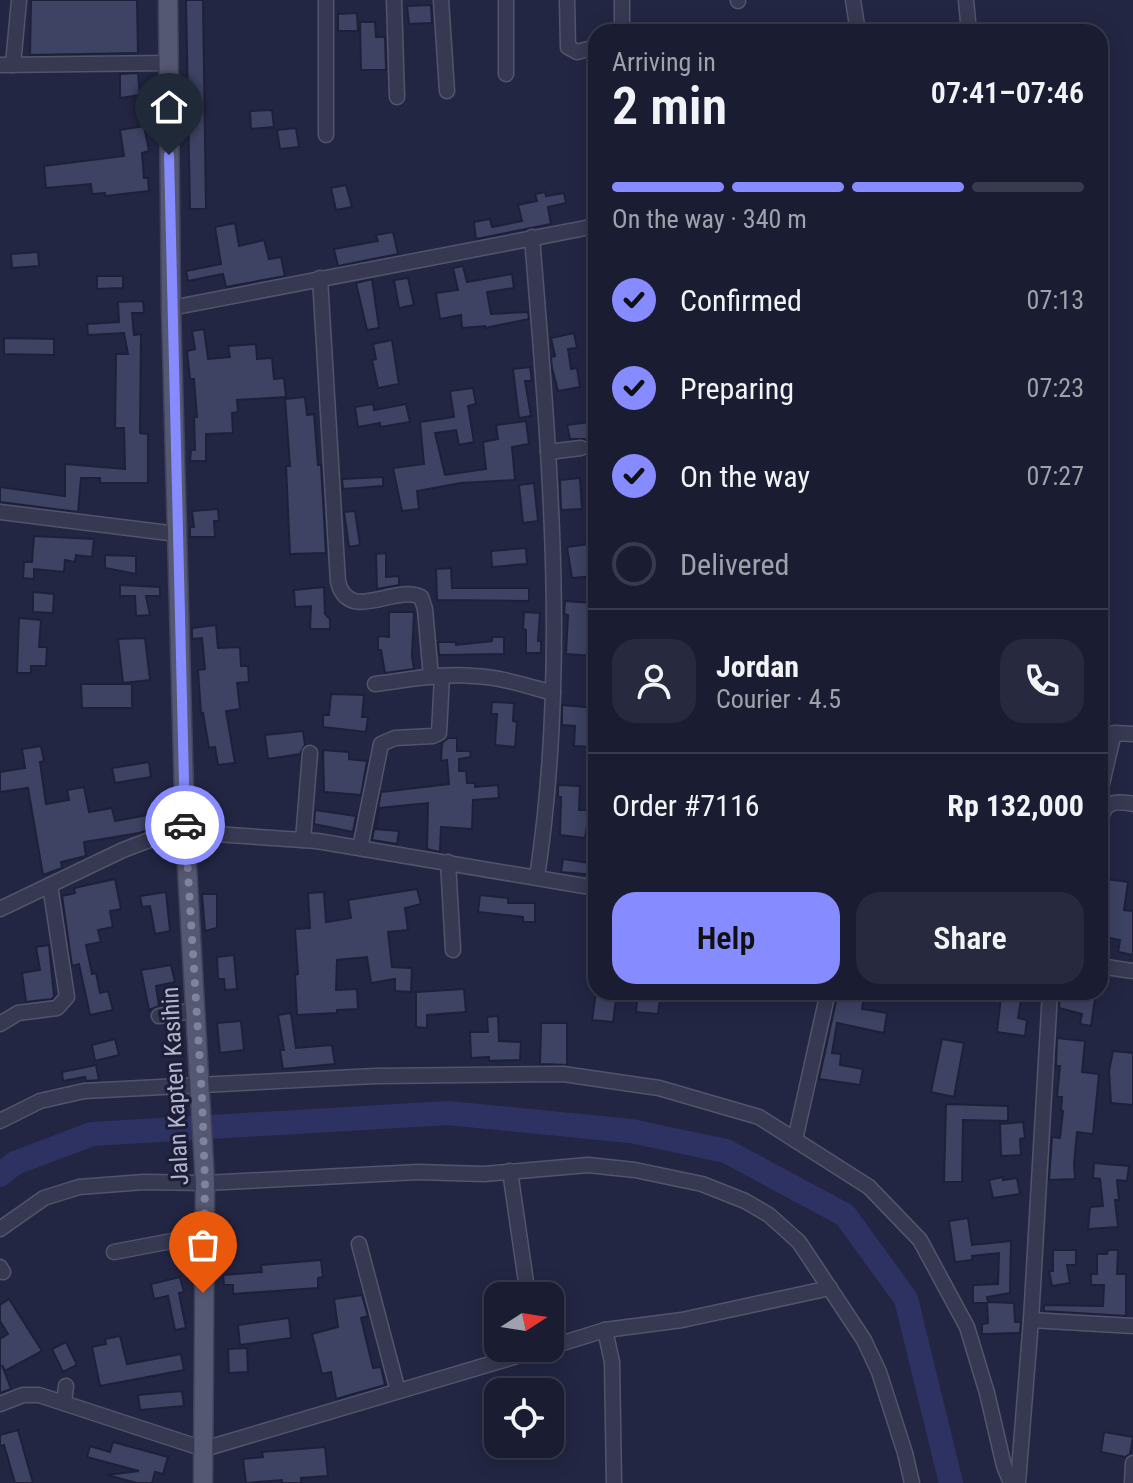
<!DOCTYPE html>
<html lang="en">
<head>
<meta charset="utf-8">
<style>
  :root { --surface:#1a1c32; --page:#27293e; --text:#f1f3f6; --muted:#9fa1ac; --line:#383a4d; --accent:#868cff }
  body { margin:0; font-family:"Roboto Condensed",sans-serif; background:var(--page); color:var(--text); height:100vh; display:flex; flex-direction:column; font-size:30px; white-space:nowrap }
  * { box-sizing:border-box; margin:0 }
  p { font-size:26px; color:var(--muted) }
  .icon { flex:none; width:44px; height:44px; fill:none; stroke:currentColor; stroke-width:2; stroke-linecap:round; stroke-linejoin:round }
  .map { position:relative; flex:1; overflow:hidden }
  .drawer { position:absolute; left:588px; top:24px; width:520px; height:976px; display:flex; flex-direction:column; background:var(--surface); border-radius:24px; box-shadow:0 4px 20px #0003,0 0 0 2px var(--line) }
  .drawer>* { flex:none }
  .needle { width:52px; rotate:78deg }
  .fabs { position:absolute; left:484px; top:1282px; display:grid; gap:16px }
  .fabs a { display:grid; place-items:center; width:80px; height:80px; border-radius:16px; background:var(--surface); box-shadow:0 4px 20px #0003,0 0 0 2px var(--line); font-size:40px }
  .pin { position:absolute; display:grid; place-items:center; width:68px; height:68px; color:#fff; margin:-82px -34px; border-radius:50% 50% 50% 0; rotate:-45deg; box-shadow:0 0 8px #0007 }
  .pin .icon { rotate:45deg }
  .courier { position:absolute; display:grid; place-items:center; width:80px; height:80px; margin:-40px; border:6px solid #868cff; border-radius:50%; background:#fff; color:#222; box-shadow:0 2px 10px #0007 }
  .overview em { font-style:normal; font-weight:600 }
  .overview div { display:flex; flex-direction:column-reverse }
  .overview { display:flex; align-items:center; justify-content:space-between; height:136px; padding:0 24px }
  h1 { font-size:52px; font-weight:600; line-height:60px }
  .bar { display:grid; grid-template-columns:repeat(4,1fr); gap:12px 8px; align-content:center; height:96px; padding:0 24px }
  .bar i { height:10px; border-radius:6px; background:var(--line) }
  .bar .on { background:var(--accent) }
  .bar p { grid-column:span 4 }
  .line { display:flex; align-items:center; gap:20px; padding:0 24px; border-top:2px solid var(--line) }
  .line div { flex:1 }
  .round { display:grid; place-items:center; flex:none; width:84px; height:84px; border-radius:24px; background:var(--page) }
  ol { padding:0 24px; list-style:none }
  li { display:flex; align-items:center; gap:24px; height:88px }
  li p { margin-inline-start:auto }
  li .icon { padding:8px; border-radius:50%; background:var(--accent); color:#111; stroke-width:4 }
  li:last-child { color:var(--muted) }
  li i { width:44px; height:44px; border:4px solid var(--line); border-radius:50% }
  .button { display:flex; gap:16px; margin-top:auto; padding:16px 24px }
  .button a { flex:1; height:92px; border-radius:24px; background:var(--accent); color:#111; font-size:32px; font-weight:600; line-height:92px; text-align:center }
  .button a+a { background:var(--page); color:var(--text) }
  .map>svg:first-child { display:block }
</style>
</head>
<body>
<div class="map">
<svg width="1133" height="1483" viewBox="0 0 1133 1483">
  <rect width="100%" height="100%" fill="#232643"/>
  <g fill="none" stroke-linecap="round" stroke-linejoin="round">
    <!-- river -->
    <polyline stroke="#2e3263" stroke-width="24" points="0,1175 15,1163 92,1134 448,1113 631,1131 726,1151 845,1215 906,1299 951,1483"/>
  </g>
  <!-- building -->
  <g fill="#3e4263" stroke="#1e2039" stroke-width="2">
    <polygon points="31,0 137,0 138,53 30,55"/>
    <polygon points="186,0 203,0 206,209 190,209"/>
    <polygon points="431,5 432,23 409,24 407,6"/>
    <polygon points="357,13 358,31 338,31 338,14"/>
    <polygon points="360,22 375,22 376,37 385,37 386,70 361,70"/>
    <polygon points="138,73 140,95 120,98 120,74"/>
    <polygon points="272,110 274,127 251,129 250,111"/>
    <polygon points="144,126 149,151 142,153 144,178 148,178 149,191 105,196 105,193 92,194 91,184 46,188 44,166 124,156 120,130"/>
    <polygon points="296,128 299,147 280,149 277,130"/>
    <polygon points="346,185 352,207 336,210 331,188"/>
    <polygon points="545,192 546,196 564,193 566,203 548,207 551,224 476,239 474,222 490,219 492,227 522,221 518,205 537,201 535,194"/>
    <polygon points="235,223 239,246 264,240 269,259 281,257 285,276 226,287 223,274 188,281 186,271 221,264 215,227"/>
    <polygon points="393,232 398,254 338,266 334,249 378,241 376,235"/>
    <polygon points="38,252 39,266 12,268 11,254"/>
    <polygon points="463,266 467,282 512,274 514,288 487,292 491,314 528,312 529,319 485,328 485,326 462,328 461,315 440,319 436,293 458,290 453,268"/>
    <polygon points="97,276 123,276 123,288 97,289"/>
    <polygon points="408,278 414,305 399,308 394,280"/>
    <polygon points="372,279 379,328 367,330 356,283"/>
    <polygon points="143,301 144,313 132,313 134,335 141,334 140,433 148,434 148,483 100,483 100,478 81,478 78,512 0,502 0,487 65,496 65,464 125,469 124,428 115,428 116,354 128,354 124,333 88,335 87,324 119,322 118,302"/>
    <polygon points="204,329 208,359 230,357 228,346 256,344 257,359 272,358 274,379 284,378 286,397 237,400 238,412 232,413 233,433 206,434 206,461 190,461 191,450 195,450 194,417 197,417 194,379 190,379 187,351 195,349 192,331"/>
    <polygon points="574,333 577,348 568,349 571,369 577,368 580,387 558,391 552,368 551,357 555,356 551,338"/>
    <polygon points="4,338 54,339 54,355 4,354"/>
    <polygon points="392,340 399,384 378,388 372,360 376,359 373,344"/>
    <polygon points="530,367 532,381 525,381 531,416 519,418 513,369"/>
    <polygon points="473,388 476,404 468,406 474,442 459,445 456,430 435,433 445,475 486,469 483,442 498,439 496,425 526,421 529,444 512,447 515,480 461,483 417,491 419,509 402,511 393,468 424,464 420,422 454,417 450,391"/>
    <polygon points="305,397 307,415 314,414 318,465 321,465 326,553 290,554 286,466 290,466 285,399"/>
    <polygon points="373,404 374,410 406,404 410,422 380,427 380,423 358,427 355,407"/>
    <polygon points="589,422 592,443 584,439 570,439 567,425"/>
    <polygon points="383,477 383,486 343,489 342,479"/>
    <polygon points="580,478 582,509 561,510 560,480"/>
    <polygon points="534,483 538,521 523,523 519,485"/>
    <polygon points="218,509 219,521 214,521 215,537 190,537 190,527 194,527 192,511"/>
    <polygon points="355,511 360,545 349,547 344,512"/>
    <polygon points="34,536 94,539 92,557 76,555 75,562 65,560 64,572 34,569 34,579 23,578 24,562 32,562"/>
    <polygon points="596,543 596,576 572,578 567,547"/>
    <polygon points="526,548 527,564 492,567 491,551"/>
    <polygon points="386,553 386,577 399,576 399,585 377,589 376,554"/>
    <polygon points="105,555 136,556 136,574 105,568"/>
    <polygon points="451,568 452,588 529,588 529,601 437,600 436,569"/>
    <polygon points="120,585 160,587 160,596 146,596 150,615 136,616 135,596 120,596"/>
    <polygon points="324,587 325,614 330,619 330,629 310,629 311,606 295,607 294,590"/>
    <polygon points="33,592 54,594 53,613 33,612"/>
    <polygon points="565,601 592,603 590,622 596,622 595,656 566,654 568,615 564,614"/>
    <polygon points="389,612 414,612 412,656 414,669 385,673 381,650 378,650 378,636 389,637"/>
    <polygon points="524,612 540,613 538,641 541,641 541,653 526,653 526,630 523,629"/>
    <polygon points="19,618 41,620 39,647 47,647 46,666 31,666 31,673 17,673"/>
    <polygon points="216,625 218,648 240,647 241,666 248,666 249,682 237,683 240,709 226,711 235,763 218,765 215,747 209,748 203,713 201,714 198,670 205,669 202,638 192,639 192,628"/>
    <polygon points="492,637 504,637 504,654 439,655 438,642 456,642 456,645 492,641"/>
    <polygon points="145,638 150,680 123,683 118,639"/>
    <polygon points="81,684 132,684 132,708 82,708"/>
    <polygon points="331,694 364,695 362,717 368,717 366,732 323,727 323,715 329,715"/>
    <polygon points="492,702 514,703 513,721 517,722 515,747 495,745 497,714 491,714"/>
    <polygon points="562,705 596,708 596,728 592,727 591,747 574,746 575,726 562,725"/>
    <polygon points="303,731 305,745 300,754 268,759 265,735"/>
    <polygon points="448,738 457,738 457,751 470,751 471,757 459,759 459,771 466,771 467,783 475,783 475,787 498,785 499,798 473,800 472,829 441,827 440,852 427,849 428,803 379,808 376,829 399,831 397,844 372,840 381,792 449,784 447,760 441,761 442,743"/>
    <polygon points="41,746 44,761 40,762 46,804 69,800 67,790 84,787 89,812 112,808 115,821 158,813 161,826 139,833 84,842 86,856 61,862 62,868 43,875 28,788 0,792 0,772 25,768 22,749"/>
    <polygon points="323,750 349,752 349,759 367,761 361,795 324,792"/>
    <polygon points="149,762 151,777 115,783 112,768"/>
    <polygon points="558,785 580,786 579,810 590,810 585,838 560,835 561,797 558,797"/>
    <polygon points="315,810 356,816 353,832 314,824"/>
    <polygon points="563,859 596,864 596,875 561,872"/>
    <polygon points="1100,878 1128,882 1124,910 1133,911 1133,955 1118,952 1120,940 1100,936 1105,891 1100,890"/>
    <polygon points="115,879 121,909 110,911 113,927 98,930 101,942 86,945 92,974 96,973 100,993 108,991 113,1010 90,1015 79,964 72,966 62,896 75,893 74,888"/>
    <polygon points="417,889 421,904 405,908 408,930 388,932 392,967 412,968 411,992 395,991 395,979 371,983 367,957 337,960 336,990 357,989 358,1009 337,1010 337,1013 297,1015 295,975 298,974 295,929 310,928 308,893 324,892 326,922 351,918 348,900"/>
    <polygon points="166,892 170,931 155,934 150,906 142,907 140,896"/>
    <polygon points="202,894 217,894 217,928 205,931"/>
    <polygon points="480,895 508,898 508,903 535,903 535,922 523,922 523,917 478,912"/>
    <polygon points="49,945 54,996 52,999 26,1002 22,973 40,970 36,947"/>
    <polygon points="234,955 237,989 225,990 224,979 218,979 217,957"/>
    <polygon points="171,965 175,982 156,986 159,1006 149,1010 141,970"/>
    <polygon points="464,989 466,1012 427,1015 427,1028 416,1027 416,992"/>
    <polygon points="596,992 617,992 613,1022 592,1020"/>
    <polygon points="638,992 661,992 658,1014 636,1012"/>
    <polygon points="838,992 865,992 862,1009 887,1013 884,1033 837,1023 832,1053 841,1054 840,1065 863,1069 860,1085 819,1079"/>
    <polygon points="1060,992 1096,992 1091,1026 1080,1024 1082,1014 1059,1008"/>
    <polygon points="1001,997 1021,1000 1018,1018 1027,1020 1025,1036 997,1032"/>
    <polygon points="291,1013 296,1048 332,1045 335,1064 283,1069 280,1050 284,1050 278,1015"/>
    <polygon points="498,1016 499,1041 521,1042 520,1060 489,1061 489,1057 471,1058 470,1032 488,1032 487,1017"/>
    <polygon points="241,1021 244,1050 220,1053 217,1023"/>
    <polygon points="541,1023 567,1023 567,1065 540,1064"/>
    <polygon points="1057,1038 1085,1041 1082,1072 1099,1074 1093,1134 1077,1132 1074,1164 1075,1179 1049,1180 1052,1137 1060,1138 1063,1111 1061,1111 1062,1097 1057,1097 1060,1066 1056,1066"/>
    <polygon points="115,1039 119,1055 95,1061 92,1045"/>
    <polygon points="942,1039 964,1043 954,1097 931,1092"/>
    <polygon points="1113,1051 1133,1053 1133,1105 1111,1103 1109,1071"/>
    <polygon points="96,1065 99,1080 86,1081 85,1077 63,1081 62,1072"/>
    <polygon points="946,1104 1008,1106 1008,1121 963,1120 962,1182 944,1182"/>
    <polygon points="1023,1122 1025,1138 1020,1139 1021,1155 1001,1156 1000,1124"/>
    <polygon points="1094,1163 1129,1166 1127,1181 1117,1180 1119,1200 1115,1200 1118,1227 1088,1229 1090,1207 1103,1206 1100,1179 1093,1178"/>
    <polygon points="1003,1177 1003,1180 1017,1178 1020,1194 993,1198 989,1180"/>
    <polygon points="968,1218 972,1245 1011,1241 1010,1293 987,1297 988,1302 1014,1303 1015,1322 1021,1322 1020,1333 982,1334 982,1324 988,1323 987,1303 973,1303 973,1285 998,1284 999,1253 972,1256 972,1260 955,1262 949,1221"/>
    <polygon points="1053,1250 1076,1250 1076,1265 1067,1265 1070,1283 1052,1286 1049,1271 1053,1271"/>
    <polygon points="1108,1250 1118,1250 1117,1274 1126,1274 1126,1316 1044,1311 1044,1305 1103,1306 1104,1285 1091,1285 1091,1274 1097,1274 1097,1254 1107,1254"/>
    <polygon points="321,1260 323,1277 318,1278 318,1288 233,1294 233,1285 224,1285 223,1275 262,1272 261,1265"/>
    <polygon points="180,1277 184,1292 179,1293 186,1328 175,1330 168,1296 154,1299 151,1284"/>
    <polygon points="362,1295 368,1316 361,1318 373,1368 381,1367 385,1385 336,1399 331,1372 322,1374 312,1334 338,1327 334,1299"/>
    <polygon points="9,1299 42,1351 5,1371 2,1365 11,1389 0,1393 0,1339 8,1334 0,1321 0,1305"/>
    <polygon points="289,1318 291,1338 240,1345 238,1325"/>
    <polygon points="120,1336 127,1364 181,1354 184,1370 100,1386 92,1347 106,1344 105,1339"/>
    <polygon points="66,1342 77,1365 63,1372 52,1349"/>
    <polygon points="247,1348 248,1372 229,1373 228,1349"/>
    <polygon points="182,1391 184,1406 140,1410 138,1395"/>
    <polygon points="18,1430 33,1483 15,1483 4,1445 0,1446 0,1435"/>
    <polygon points="1104,1432 1133,1437 1130,1454 1125,1457 1101,1452"/>
    <polygon points="113,1442 168,1457 163,1474 155,1472 152,1483 137,1483 107,1475 139,1471 87,1457 90,1446 110,1452"/>
    <polygon points="325,1447 328,1476 301,1478 301,1483 282,1483 282,1480 246,1483 243,1459 263,1457 262,1452"/>
  </g>
  <g fill="none" stroke-linecap="round" stroke-linejoin="round">
    <!-- minor casing -->
    <g stroke="#52546c" stroke-width="17">
      <g id="minor">
        <polyline points="394,0 397,97"/>
        <polyline points="441,0 447,91"/>
        <polyline points="506,0 506,74"/>
        <polyline points="567,0 568,47 577,52 596,47"/>
        <polyline points="738,0 738,1"/>
        <polyline points="853,0 858,32"/>
        <polyline points="966,0 969,32"/>
        <polyline points="622,32 622,0"/>
        <polyline points="0,65 168,63"/>
        <polyline points="13,65 19,0"/>
        <polyline points="326,135 326,0"/>
        <path d="M 532,237 C 549,449 569,666 537,877"/>
        <path d="M 320,278 L 338,582 C 349,624 395,584 421,597 L 425,609 L 431,677"/>
        <polyline points="171,308 596,226"/>
        <polyline points="548,452 581,448"/>
        <polyline points="0,512 177,534"/>
        <path d="M 375,684 C 407,680 441,673 474,676 C 501,677 527,686 553,693"/>
        <polyline points="1108,805 1103,801 1100,792 1114,733 1133,734"/>
        <path d="M 1100,824 C 1103,802 1113,800 1133,804"/>
        <polyline points="303,840 310,753"/>
        <polyline points="360,848 381,744 395,738 433,736 439,733 442,676"/>
        <polyline points="448,862 453,950"/>
        <polyline points="0,909 123,850 160,836 185,832 317,841 596,888"/>
        <polyline points="1100,966 1133,971"/>
        <polyline points="159,1016 196,1010"/>
        <polyline points="0,1024 18,1013 57,1008 67,997 50,885"/>
        <polyline points="0,1121 40,1101 84,1091 375,1076 563,1074 659,1088 759,1117 869,1187 920,1240 967,1327 987,1393 1004,1466 1011,1483"/>
        <polyline points="795,1140 828,992"/>
        <polyline points="510,1171 528,1296"/>
        <polyline points="0,1229 44,1198 79,1187 144,1182 205,1183 418,1172 484,1174 588,1165 635,1170 702,1184 745,1201 769,1215 799,1242 864,1340 879,1372 905,1453 912,1483"/>
        <polyline points="359,1244 398,1391"/>
        <polyline points="114,1252 203,1235"/>
        <polyline points="0,1267 3,1272"/>
        <polyline points="1031,1320 1133,1326"/>
        <polyline points="605,1330 682,1320 830,1288"/>
        <polyline points="550,1347 605,1330 612,1362 614,1483"/>
        <polyline points="64,1403 66,1386"/>
        <polyline points="0,1404 23,1395 39,1395 204,1449 544,1348"/>
        <polyline points="1018,1483 1031,1320 1050,992"/>
        <polyline points="1132,1483 1133,1463"/>
      </g>
    </g>
    <!-- major casing -->
    <g stroke="#41425b" stroke-width="21">
      <polyline id="major" points="168,0 171,308 185,832 205,1183 203,1483"/>
    </g>
    <!-- minor -->
    <use href="#minor" stroke="#373952" stroke-width="14"/>
    <!-- major -->
    <use href="#major" stroke="#555872" stroke-width="18"/>
  </g>
  <g fill="none" stroke-linecap="round" stroke-linejoin="round">
    <!-- done -->
    <polyline stroke="#81839c" stroke-width="8" stroke-dasharray="0 14.4" points="185,825 202,1097 205,1183 203,1293"/>
    <!-- route -->
    <polyline stroke="#868cff" stroke-width="10" points="169,155 185,825"/>
  </g>
  <g text-anchor="middle" stroke-width="6" stroke-linejoin="round" paint-order="stroke">
    <!-- street labels -->
    <g font-size="24" fill="#b4b5cc" stroke="#1c1e37">
      <text transform="translate(175 1086) rotate(-93)" y="8">Jalan Kapten Kasihin</text>
    </g>
  </g>
</svg>
<div class="fabs">
<a><svg class="needle" viewBox="-14 -14 28 28"><path d="M0-13l5 13h-10z" fill="#e53935"/><path d="M0 13l5-13h-10z" fill="#9fa1ac"/></svg></a>
<a><svg class="icon" aria-label="locate" viewBox="0 0 24 24"><circle cx="12" cy="12" r="6"/><path d="M12 2v4M12 18v4M2 12h4M18 12h4"/></svg></a>
</div>
<div class="pin" style="left:203px;top:1293px;background:#ea580c"><svg class="icon" aria-label="bag" viewBox="0 0 24 24"><path d="M5 8h14l-1 12H6zM9 8a3 3 0 0 1 6 0"/></svg></div>
<div class="pin" style="left:169px;top:155px;background:#1f2937"><svg class="icon" aria-label="home" viewBox="0 0 24 24"><path d="M3 11l9-7 9 7M6 9v11h12V9"/></svg></div>
<div class="courier" style="left:185px;top:825px"><svg class="icon" aria-label="car" viewBox="0 0 24 24"><path d="M5 17H2v-5l4-1 3-4h7l3 4 3 1v5h-3M9 17h6M6 11h13"/><circle cx="7" cy="17" r="2"/><circle cx="17" cy="17" r="2"/></svg></div>
<section class="drawer">
<div class="overview"><div><h1>2 min</h1><p>Arriving in</p></div><em>07:41–07:46</em></div>
<div class="bar"><i class="on"></i><i class="on"></i><i class="on"></i><i></i><p>On the way · 340 m</p></div>
<ol>
<li><svg class="icon" aria-label="check" viewBox="0 0 24 24"><path d="M5 12l5 5 9-10"/></svg>Confirmed<p>07:13</p></li>
<li><svg class="icon" aria-label="check" viewBox="0 0 24 24"><path d="M5 12l5 5 9-10"/></svg>Preparing<p>07:23</p></li>
<li><svg class="icon" aria-label="check" viewBox="0 0 24 24"><path d="M5 12l5 5 9-10"/></svg>On the way<p>07:27</p></li>
<li><i></i>Delivered</li>
</ol>
<div class="line" style="height:144px"><a class="round"><svg class="icon" aria-label="person" viewBox="0 0 24 24"><circle cx="12" cy="8" r="4"/><path d="M4 21q1-7 8-7t8 7"/></svg></a><div><b>Jordan</b><p>Courier · 4.5</p></div><a class="round"><svg class="icon" aria-label="phone" viewBox="0 0 24 24"><path d="M5 4h4l2 5-3 2q2 4 5 5l2-3 5 2v4C11 20 4 13 5 4z"/></svg></a></div>
<div class="line" style="height:104px"><div>Order #7116</div><b>Rp 132,000</b></div>
<div class="button"><a>Help</a><a>Share</a></div>
</section>
</div>
</body>
</html>
